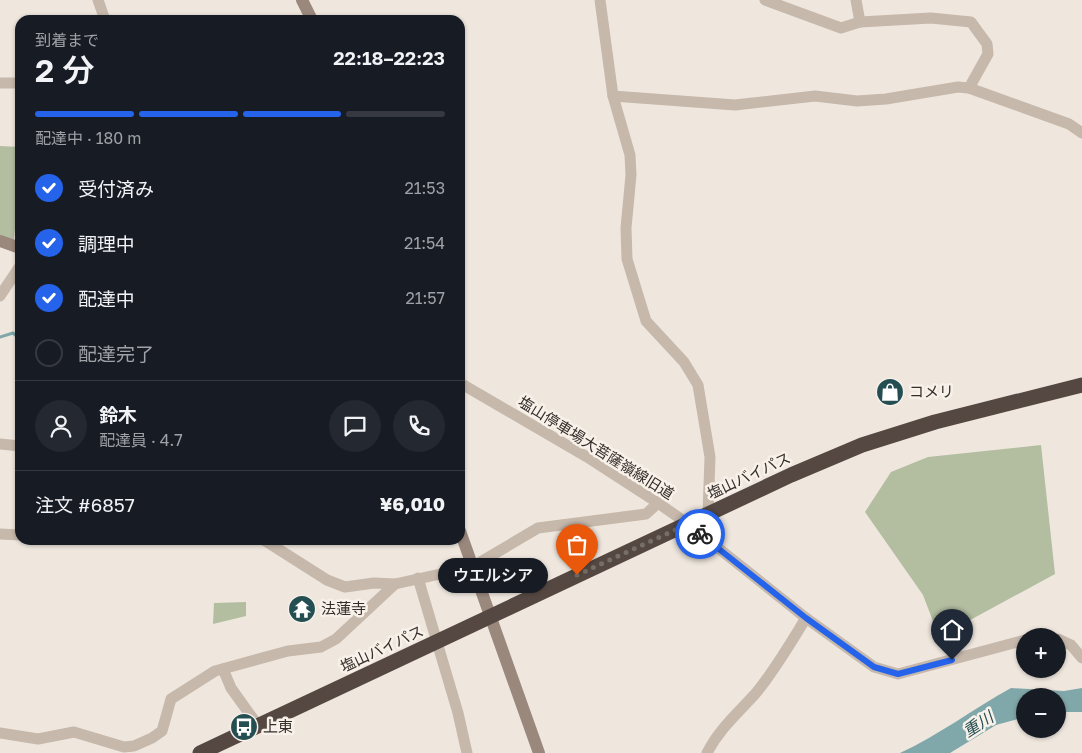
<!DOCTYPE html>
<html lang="ja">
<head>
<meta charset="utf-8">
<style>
  :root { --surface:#171b24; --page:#242831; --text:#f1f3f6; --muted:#9ea1a6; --line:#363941; --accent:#2563eb }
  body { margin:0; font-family:"Golos Text","Noto Sans JP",sans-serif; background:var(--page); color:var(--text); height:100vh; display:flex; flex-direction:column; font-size:19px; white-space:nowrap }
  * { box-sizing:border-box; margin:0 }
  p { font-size:16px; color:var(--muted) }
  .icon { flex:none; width:28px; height:28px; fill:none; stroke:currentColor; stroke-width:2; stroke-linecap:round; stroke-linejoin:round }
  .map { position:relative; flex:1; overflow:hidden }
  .drawer { position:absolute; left:15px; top:15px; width:450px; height:530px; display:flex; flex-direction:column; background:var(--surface); border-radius:15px; box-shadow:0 1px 4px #0004 }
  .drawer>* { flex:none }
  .tools { position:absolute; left:1016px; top:628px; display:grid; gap:10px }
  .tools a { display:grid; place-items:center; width:50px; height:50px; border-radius:50%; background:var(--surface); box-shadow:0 1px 4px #0004; font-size:25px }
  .pin { position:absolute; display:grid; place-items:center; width:42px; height:42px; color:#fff; margin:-51px -21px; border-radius:50% 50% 50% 0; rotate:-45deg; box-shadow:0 0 5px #0007 }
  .pin .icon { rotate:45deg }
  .courier { position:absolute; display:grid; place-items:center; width:50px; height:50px; margin:-25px; border:4px solid #2563eb; border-radius:50%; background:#fff; color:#222; box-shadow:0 1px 6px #0007 }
  .bubble { position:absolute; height:35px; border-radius:18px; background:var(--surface); box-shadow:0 1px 4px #0004; font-size:16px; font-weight:600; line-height:35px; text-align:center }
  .head em { font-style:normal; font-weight:600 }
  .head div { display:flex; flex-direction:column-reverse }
  .head { display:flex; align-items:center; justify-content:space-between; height:85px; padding:0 20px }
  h1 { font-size:32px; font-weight:600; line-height:38px }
  .bar { display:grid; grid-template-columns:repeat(4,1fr); gap:8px 5px; align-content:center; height:60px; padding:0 20px }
  .bar i { height:6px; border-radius:4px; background:var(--line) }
  .bar .active { background:var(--accent) }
  .bar p { grid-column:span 4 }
  .line { display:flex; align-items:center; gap:12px; padding:0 20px; border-top:1px solid var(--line) }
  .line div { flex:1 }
  .round { display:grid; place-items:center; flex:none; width:52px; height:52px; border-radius:26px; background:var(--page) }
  ol { padding:0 20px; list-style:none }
  li { display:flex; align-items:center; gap:15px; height:55px }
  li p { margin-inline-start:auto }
  li .icon { padding:5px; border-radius:50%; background:var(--accent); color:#fff; stroke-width:4 }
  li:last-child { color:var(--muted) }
  li i { width:28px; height:28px; border:2px solid var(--line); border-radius:50% }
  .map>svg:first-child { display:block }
</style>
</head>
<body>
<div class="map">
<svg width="1082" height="753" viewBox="0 0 1082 753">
  <rect width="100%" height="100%" fill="#efe7de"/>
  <!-- green -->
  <g fill="#b3bda0">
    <polygon points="0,146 20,147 20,187 13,246 0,241"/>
    <polygon points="1041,445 1055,574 939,637 923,595 865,512 891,472 928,457"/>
    <polygon points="246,602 246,616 213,624 214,603"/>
  </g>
  <!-- water -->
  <path fill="#80a7a9" d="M 1011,688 L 1064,691 L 1082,688 L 1082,712 L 1058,712 L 1058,696 L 1025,696 L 1025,717 L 996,725 L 950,753 L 900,753 C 939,735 973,709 1011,688 Z"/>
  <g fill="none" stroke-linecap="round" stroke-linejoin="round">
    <!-- stream -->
    <polyline stroke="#80a7a9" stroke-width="3" points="0,337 13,333 20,339"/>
    <!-- street -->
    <g stroke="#c6b8ab" stroke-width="11">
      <polyline points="98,0 105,20"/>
      <polyline points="600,0 613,96 630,155 631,175 626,228 627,259 646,321 684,362 698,385 710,457 708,514"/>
      <polyline points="765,0 841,28 860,22 931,18 971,22 987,44 988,54 969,88"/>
      <polyline points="856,0 860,22"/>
      <polyline points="0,83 20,83"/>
      <polyline points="613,96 735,105 815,96 857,101 886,99 958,87 969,88 1069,124 1082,133"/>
      <polyline points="0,296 20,266"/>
      <polyline points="460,383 587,457 658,503 688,524 806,618 874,667 898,674 1025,640"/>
      <polyline points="0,444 20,446"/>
      <polyline points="0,534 20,535"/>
      <polyline points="264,540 327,580 345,587 374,583 395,584"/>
      <polyline points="418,578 458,713 467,753"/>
      <polyline points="1058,639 1071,645 1082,658"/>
      <polyline points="223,669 231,688 259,727"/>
      <polyline points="0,733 38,739 74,732 124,747 134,746 152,738 162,731 171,699 215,671 288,651 321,647 336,639 395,584 472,567 538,528 646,514 658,503"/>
      <path d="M 707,753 C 719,729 738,713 756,693 C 775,670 790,644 806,618"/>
    </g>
    <!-- secondary -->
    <g stroke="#9a887d" stroke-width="12">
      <polyline points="302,0 312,20"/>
      <polyline points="0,241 20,248"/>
      <polyline points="460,531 539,753"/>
    </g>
    <!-- highway -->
    <polyline stroke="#554842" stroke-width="15" points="200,753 791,475 862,445 935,422 1082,385"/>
  </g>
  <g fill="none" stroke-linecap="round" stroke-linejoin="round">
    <!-- done -->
    <polyline stroke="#766e68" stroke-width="5" stroke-dasharray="0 9" points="577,575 688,524 700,534"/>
    <!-- route -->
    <polyline stroke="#2563eb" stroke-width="6" points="700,534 806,618 874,667 898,674 952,660"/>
  </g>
  <!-- icons -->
  <defs>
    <g id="shop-disc" transform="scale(1.4375)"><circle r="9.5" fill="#244e52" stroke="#f8f1ea"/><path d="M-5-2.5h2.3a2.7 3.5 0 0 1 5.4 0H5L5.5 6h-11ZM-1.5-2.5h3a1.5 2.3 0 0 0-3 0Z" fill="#fff"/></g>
    <g id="temple-disc" transform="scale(1.4375)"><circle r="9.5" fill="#244e52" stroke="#f8f1ea"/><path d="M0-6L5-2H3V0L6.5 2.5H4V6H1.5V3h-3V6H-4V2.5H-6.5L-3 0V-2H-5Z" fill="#fff"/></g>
    <g id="bus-disc" transform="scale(1.4375)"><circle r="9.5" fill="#244e52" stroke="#f8f1ea"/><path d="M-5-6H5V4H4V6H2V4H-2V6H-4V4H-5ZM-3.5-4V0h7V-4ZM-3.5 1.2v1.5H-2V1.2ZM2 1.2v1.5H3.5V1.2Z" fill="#fff"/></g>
  </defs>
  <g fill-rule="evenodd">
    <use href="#shop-disc" x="890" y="392"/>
    <use href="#temple-disc" x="302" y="609"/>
    <use href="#bus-disc" x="244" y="727"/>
  </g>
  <g text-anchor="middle" stroke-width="5" stroke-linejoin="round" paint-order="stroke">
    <!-- poi labels -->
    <g font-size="15" fill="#352d29" stroke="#f8f1ea" text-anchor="start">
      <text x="909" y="397">コメリ</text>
      <text x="321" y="614">法蓮寺</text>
      <text x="263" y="732">上東</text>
    </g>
    <!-- street labels -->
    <g font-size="15" fill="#352d29" stroke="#f8f1ea">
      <text transform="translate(596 448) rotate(32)" y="5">塩山停車場大菩薩嶺線旧道</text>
      <text transform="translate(749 476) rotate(-25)" y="5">塩山バイパス</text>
      <text transform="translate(382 649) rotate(-25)" y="5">塩山バイパス</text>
    </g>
    <!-- water labels -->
    <g font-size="16" font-style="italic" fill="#244e52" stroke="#f8f1ea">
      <text transform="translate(978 724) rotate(-33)" y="6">重川</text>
    </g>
  </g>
</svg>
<div class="tools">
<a>+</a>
<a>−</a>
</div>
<div class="pin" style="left:577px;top:575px;background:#ea580c"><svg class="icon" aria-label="bag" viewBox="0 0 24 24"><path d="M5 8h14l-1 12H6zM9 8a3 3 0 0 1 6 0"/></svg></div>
<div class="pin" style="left:952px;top:660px;background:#1f2937"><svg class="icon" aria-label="home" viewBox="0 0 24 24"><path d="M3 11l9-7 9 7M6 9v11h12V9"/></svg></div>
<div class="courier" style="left:700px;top:534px"><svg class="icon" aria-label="bike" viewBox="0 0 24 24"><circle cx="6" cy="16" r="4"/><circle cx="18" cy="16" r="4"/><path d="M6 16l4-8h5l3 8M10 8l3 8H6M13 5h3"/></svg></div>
<div class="bubble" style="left:438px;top:558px;width:110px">ウエルシア</div>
<section class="drawer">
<div class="head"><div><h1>2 分</h1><p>到着まで</p></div><em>22:18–22:23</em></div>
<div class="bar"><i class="active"></i><i class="active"></i><i class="active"></i><i></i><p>配達中 · 180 m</p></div>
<ol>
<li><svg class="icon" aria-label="check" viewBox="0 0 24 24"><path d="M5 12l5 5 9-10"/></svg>受付済み<p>21:53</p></li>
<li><svg class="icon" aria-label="check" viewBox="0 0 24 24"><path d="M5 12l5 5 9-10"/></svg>調理中<p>21:54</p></li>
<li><svg class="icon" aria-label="check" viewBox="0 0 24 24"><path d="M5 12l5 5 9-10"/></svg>配達中<p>21:57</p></li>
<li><i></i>配達完了</li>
</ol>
<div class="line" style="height:90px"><a class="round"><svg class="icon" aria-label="person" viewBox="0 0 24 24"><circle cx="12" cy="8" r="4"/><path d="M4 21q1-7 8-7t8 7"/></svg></a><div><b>鈴木</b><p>配達員 · 4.7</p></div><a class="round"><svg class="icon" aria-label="chat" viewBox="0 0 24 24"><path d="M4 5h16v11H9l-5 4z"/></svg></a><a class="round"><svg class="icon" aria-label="phone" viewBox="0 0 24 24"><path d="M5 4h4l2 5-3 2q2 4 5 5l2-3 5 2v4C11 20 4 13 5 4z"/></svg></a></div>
<div class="line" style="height:65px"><div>注文 #6857</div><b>¥6,010</b></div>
</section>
</div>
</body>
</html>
